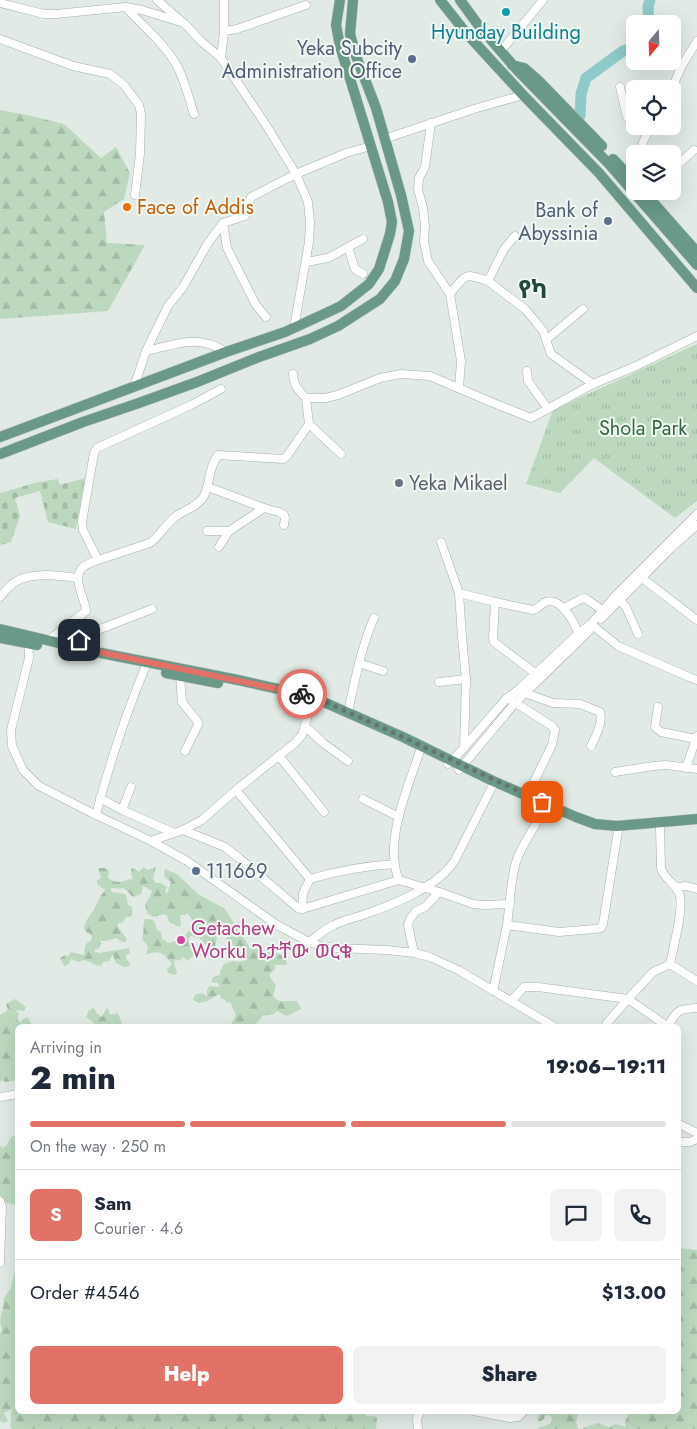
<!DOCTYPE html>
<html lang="en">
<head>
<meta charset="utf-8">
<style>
  :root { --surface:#fff; --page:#f2f2f3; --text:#1f2937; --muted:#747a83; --line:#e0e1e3; --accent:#e27267 }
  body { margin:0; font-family:Jost,"Noto Sans Ethiopic",sans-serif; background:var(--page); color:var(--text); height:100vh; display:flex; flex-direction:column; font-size:19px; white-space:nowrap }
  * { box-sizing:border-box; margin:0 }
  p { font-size:16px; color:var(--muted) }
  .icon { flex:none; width:28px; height:28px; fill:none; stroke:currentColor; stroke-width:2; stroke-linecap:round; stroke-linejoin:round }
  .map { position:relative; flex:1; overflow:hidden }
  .side { position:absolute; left:15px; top:1024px; width:666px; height:390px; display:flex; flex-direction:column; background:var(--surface); border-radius:8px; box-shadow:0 5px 20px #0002 }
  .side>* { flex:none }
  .needle { width:32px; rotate:199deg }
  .controls { position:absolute; left:626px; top:15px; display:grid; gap:10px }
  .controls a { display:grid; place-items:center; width:55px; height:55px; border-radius:8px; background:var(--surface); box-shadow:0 5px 20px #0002; font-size:25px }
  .pin { position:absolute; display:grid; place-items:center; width:42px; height:42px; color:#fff; margin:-21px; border-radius:10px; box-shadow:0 2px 8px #0006 }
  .courier { position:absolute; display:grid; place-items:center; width:50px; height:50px; margin:-25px; border:4px solid #e27267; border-radius:50%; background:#fff; color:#222; box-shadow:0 1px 6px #0007 }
  .head em { font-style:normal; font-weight:800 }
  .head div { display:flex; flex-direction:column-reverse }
  .head { display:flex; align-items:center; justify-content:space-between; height:85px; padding:0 15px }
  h1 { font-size:32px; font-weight:800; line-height:38px }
  .bar { display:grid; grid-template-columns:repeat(4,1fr); gap:8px 5px; align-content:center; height:60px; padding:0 15px }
  .bar i { height:6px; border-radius:4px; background:var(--line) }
  .bar .active { background:var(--accent) }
  .bar p { grid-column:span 4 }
  .line { display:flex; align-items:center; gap:12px; padding:0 15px; border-top:1px solid var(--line) }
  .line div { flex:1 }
  .round { display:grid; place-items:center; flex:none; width:52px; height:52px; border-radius:8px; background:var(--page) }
  .primary-button { display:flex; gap:10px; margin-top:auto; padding:10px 15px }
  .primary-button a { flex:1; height:58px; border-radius:8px; background:var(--accent); color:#fff; font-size:20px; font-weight:800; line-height:58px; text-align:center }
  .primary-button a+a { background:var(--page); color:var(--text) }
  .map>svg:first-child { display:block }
</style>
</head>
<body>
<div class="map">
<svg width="697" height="1429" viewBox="0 0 697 1429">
  <defs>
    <pattern id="forest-firs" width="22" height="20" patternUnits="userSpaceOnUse" patternTransform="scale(1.25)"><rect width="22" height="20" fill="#bcd9bf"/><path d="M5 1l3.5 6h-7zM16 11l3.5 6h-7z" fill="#a1bba4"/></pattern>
    <pattern id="cemetery-stones" width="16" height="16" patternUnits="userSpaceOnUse" patternTransform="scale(1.25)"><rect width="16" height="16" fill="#bcd9bf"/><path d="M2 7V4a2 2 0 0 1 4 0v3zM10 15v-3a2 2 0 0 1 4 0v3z" fill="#a1bba4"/></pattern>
    <pattern id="park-tufts" width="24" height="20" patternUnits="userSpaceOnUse" patternTransform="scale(1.25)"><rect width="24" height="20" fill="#bcd9bf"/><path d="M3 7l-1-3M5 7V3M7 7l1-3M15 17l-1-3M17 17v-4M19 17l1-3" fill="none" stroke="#a1bba4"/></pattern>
  </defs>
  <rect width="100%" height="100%" fill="#e1eae4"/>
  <!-- forest -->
  <g fill="url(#forest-firs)">
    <polygon points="0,110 22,114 64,124 101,158 116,147 130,173 124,199 104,212 107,243 145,245 108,311 0,319"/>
    <path d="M 144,867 L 147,870 L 156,867 L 153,878 L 155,883 L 160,883 L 167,887 L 165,892 L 167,894 L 171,882 L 164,876 L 165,869 L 177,874 L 198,894 L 225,909 L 250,948 L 273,951 L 285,957 L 287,965 L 275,965 L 275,969 L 269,975 L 276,986 L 273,996 L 279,1001 L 297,1001 L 301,1009 L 287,1016 L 277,1011 L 274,1014 L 262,1016 C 255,1030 243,1026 230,1026 L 236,1015 L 230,1002 L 227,1003 L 225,1000 L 221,998 L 220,994 C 210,998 203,1007 193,1000 L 195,995 L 201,993 L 207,996 L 207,991 L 209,986 L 220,987 L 218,983 L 211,982 L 213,977 L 220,975 L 220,971 L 224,964 L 233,961 L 240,962 L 247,960 L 230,942 L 227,940 L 226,935 L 222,929 L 217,930 L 214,928 L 217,939 L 214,949 L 201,942 L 200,938 L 191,936 L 189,939 L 189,942 L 193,942 L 196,945 L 196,949 L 199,948 L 202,953 L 199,957 L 197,958 L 192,956 L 190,959 L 187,960 L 183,957 L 179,961 L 175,959 L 174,965 L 176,969 L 177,974 L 174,975 L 168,973 L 167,969 L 172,964 C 163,953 160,949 146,955 L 148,946 L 142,939 C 145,932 142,926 145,919 L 150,919 L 154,921 L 157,930 L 161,932 L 162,939 L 169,943 L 174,941 L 180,942 C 185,939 183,934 191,930 L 191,925 L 193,921 L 187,913 L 185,915 L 180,915 L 181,926 L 179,927 L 169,922 L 167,915 L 164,914 L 153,917 L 147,913 L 145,905 L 152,892 L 151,890 L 143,886 L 141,894 L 133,897 C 120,884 128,890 111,888 L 111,891 C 116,894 121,892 126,895 L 128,905 L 132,907 L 133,912 L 131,916 L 126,917 L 123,922 L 119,923 L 117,926 L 127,939 L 126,942 L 122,942 L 116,938 L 106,941 L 100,940 L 101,943 L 98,949 L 95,949 L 94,951 L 99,953 L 129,948 L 130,953 L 126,956 L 126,959 L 130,963 L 129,966 L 124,967 L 116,963 L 113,955 L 110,958 L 110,961 L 103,962 L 101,966 C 93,965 90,961 83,960 L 79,962 L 71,959 L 69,964 L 64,966 L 60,958 L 65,955 L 69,956 L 70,952 L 84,955 L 85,947 L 87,943 L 91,941 L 92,937 L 89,933 L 86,932 C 84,928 83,929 85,925 C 86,920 90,915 93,911 C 97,904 100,896 105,890 L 97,884 L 97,880 L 101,878 L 98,868 L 105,868 L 109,871 L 108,878 C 115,883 121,883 129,879 L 132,880 L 131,869 L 134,868 L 139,872 Z"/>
    <polygon points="15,999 26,1007 24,1011 16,1010 19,1014 17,1020 21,1022 26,1017 29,1019 32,1026 18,1026 17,1080 6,1082 1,1080 0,1084 0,1015 8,1010 6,1004"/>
    <polygon points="107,1007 110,1015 118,1013 122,1024 122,1026 94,1026 93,1022 86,1017 89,1010 94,1008 97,1014 102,1017"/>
    <polygon points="12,1136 18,1137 18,1203 15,1205 7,1203 0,1195 0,1145 2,1148 6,1146"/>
    <polygon points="679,1248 697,1250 697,1429 583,1429 583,1428 598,1423 609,1427 615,1424 626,1427 625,1422 630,1411 679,1411"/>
    <path d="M 17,1255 L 18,1411 L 362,1411 L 367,1416 L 374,1416 L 377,1418 L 376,1429 L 12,1429 L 10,1425 C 12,1419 10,1415 12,1410 L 11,1409 L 4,1413 L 8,1421 L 3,1423 L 0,1421 L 0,1334 L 2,1330 L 0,1321 L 3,1308 L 4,1298 L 11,1288 L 15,1270 L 16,1257 Z"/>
    <polygon points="540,1411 575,1411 578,1415 576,1422 578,1429 539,1429 538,1428 550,1424 552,1419 550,1415 545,1416 544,1419 539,1422 537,1419"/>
  </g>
  <!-- cemetery -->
  <polygon fill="url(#cemetery-stones)" points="85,478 76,529 48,522 40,491 15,498 20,516 11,542 0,545 0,493 38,482 58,479 60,485"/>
  <!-- park -->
  <polygon fill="url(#park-tufts)" points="697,344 697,501 675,518 594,458 560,493 526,484 553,410"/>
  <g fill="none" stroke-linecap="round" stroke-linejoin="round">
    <!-- river -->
    <g stroke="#8fc9c9" stroke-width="11">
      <polyline points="649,24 648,7 650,0"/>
      <polyline points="580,116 581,94 586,78 623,51 635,47"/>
    </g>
    <!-- minor casing -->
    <g stroke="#a4b1aa" stroke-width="9">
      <g id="minor">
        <polyline points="157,0 180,20"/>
        <polyline points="0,3 44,14 56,14 126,7 142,10 184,23 202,42 221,58 266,125 296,174 308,202 310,222 309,242 294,328"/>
        <path d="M 126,7 C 141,25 161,40 173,59 C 184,76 188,96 194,114"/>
        <polyline points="224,31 237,29 306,5"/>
        <polyline points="0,39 73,66 110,74 124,85 139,105 141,114 140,154 135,195"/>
        <polyline points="501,51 543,0"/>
        <polyline points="221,58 224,31 224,0"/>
        <polyline points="620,87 627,117 635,123"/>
        <polyline points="672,89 681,67 697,41"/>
        <polyline points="431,123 425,167 419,178 418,189 423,208 425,226 424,241 428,261 450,294 461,361 459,388"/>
        <polyline points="384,139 474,109 523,95"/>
        <polyline points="642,154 643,142 651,126"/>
        <polyline points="672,170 694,150"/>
        <polyline points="515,236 504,249 488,281 525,309 536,322 543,331 551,354 593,384"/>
        <polyline points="348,247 355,269 363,274"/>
        <polyline points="306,262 328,258 363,239"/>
        <path d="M 450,294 C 467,273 464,273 488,281"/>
        <polyline points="266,317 256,305 227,248 223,223 245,216 251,197 296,174 346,153 371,146"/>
        <polyline points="547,339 583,309"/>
        <polyline points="146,351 168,306 183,287 208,243 223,223"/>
        <polyline points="527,371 528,381 548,409"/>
        <path d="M 293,374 C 294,386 298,390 306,398 L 325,398 L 338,395 L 380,378 L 401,374 L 430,376 L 491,402 L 531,418 L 593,384 L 636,366 L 697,336"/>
        <path d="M 134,387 L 146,351 C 176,345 197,333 226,352"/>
        <polyline points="306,398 309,424 341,454"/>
        <polyline points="208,487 264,508 279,512 284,515 285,518 284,525"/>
        <polyline points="207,531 229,531"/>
        <path d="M 441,542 L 459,593 L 495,602 L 533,610 C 539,609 541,603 546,602 C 561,597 575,623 578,634"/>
        <polyline points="219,547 229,531 264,508"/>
        <path d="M 98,560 L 150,543 C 160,536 166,524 175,517 C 184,510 198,507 204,496 C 210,484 209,466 218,455 L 283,459 L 287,456 L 309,424"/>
        <polyline points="638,575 697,620"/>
        <polyline points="459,593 462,637 466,679 464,748"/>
        <path d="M 0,597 C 4,593 7,588 11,585 C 26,571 58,575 77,578"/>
        <polyline points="617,597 626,607 638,634"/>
        <polyline points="495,602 493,638 494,642 536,674"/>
        <polyline points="564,608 581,599 585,598 602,610"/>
        <polyline points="601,619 671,548 697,525"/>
        <polyline points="591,624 618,646 689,677 697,680"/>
        <polyline points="28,638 29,658 11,730 12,746 23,770 39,786 96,815 151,841 187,861 277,925 309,942 320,946 336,948 387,950 414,953 430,957 460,971 553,1026"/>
        <path d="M 48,641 L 86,611 C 85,598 71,578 83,567 C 87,564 93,562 98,560 L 83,530 L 82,522 L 94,453 L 97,448 L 191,405 L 221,389"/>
        <polyline points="75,647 79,640 82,636 152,609"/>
        <polyline points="359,663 383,671"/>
        <polyline points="180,676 182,702 198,722 198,725 185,751"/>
        <polyline points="439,682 466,679"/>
        <path d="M 522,692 L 553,703 L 580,704 L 600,712 C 603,724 596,735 591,746"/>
        <polyline points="511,700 552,726 555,730 552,745 527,796"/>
        <polyline points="658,707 655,727 661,732 696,739"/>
        <path d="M 348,712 C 355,680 361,648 374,618"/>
        <polyline points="305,726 323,743 348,761"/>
        <polyline points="279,756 324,812"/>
        <polyline points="448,764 453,760 507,698 518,690 578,634 591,624 616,595 697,514"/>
        <polyline points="686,768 697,736"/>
        <polyline points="459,770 515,703 589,631"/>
        <polyline points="615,772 653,766 667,765 697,769"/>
        <polyline points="236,790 310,879"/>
        <polyline points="100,798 122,810 174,833"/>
        <polyline points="363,799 399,817"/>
        <polyline points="122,810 131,787"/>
        <path d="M 96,815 C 109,765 125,716 145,668"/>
        <path d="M 660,828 L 661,868 C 664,879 675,883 679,893 C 685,906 673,948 670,964"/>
        <polyline points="183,830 225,847 239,858 298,908 302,909 399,880"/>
        <polyline points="151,841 183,830 202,820 236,790 295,743 302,735 312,702"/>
        <polyline points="676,887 686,886 697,889"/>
        <polyline points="439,892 473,904 484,905 510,904"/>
        <path d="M 302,909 L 303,893 L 310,879 C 340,870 364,866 395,864"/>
        <path d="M 507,925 C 510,904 510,883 516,862 C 522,844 535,827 544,810"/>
        <path d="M 309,942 C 317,936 325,929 334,925 C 343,920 354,918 363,915 C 392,905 439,887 455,860 L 493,785"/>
        <path d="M 414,953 L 408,925 L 410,919 L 416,911 L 425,907 L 439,892 L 399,880 C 383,844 408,787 420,751"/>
        <polyline points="670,964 697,981"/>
        <polyline points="493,991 507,925 559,932 595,929 601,928 603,924 618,831 617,826"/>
        <polyline points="511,1001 524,987 538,987 628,999 653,972 670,964"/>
        <polyline points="607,1023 628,999 667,1026"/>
        <path d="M 668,1026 C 677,1010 678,1009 697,1008"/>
        <polyline points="0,1097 18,1094"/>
        <polyline points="679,1124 697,1133"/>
        <polyline points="679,1142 690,1142 697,1139"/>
        <polyline points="0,1201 2,1207 0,1263"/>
        <polyline points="474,1411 510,1418 518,1417 524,1411"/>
        <polyline points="418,1429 417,1419 420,1411"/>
      </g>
    </g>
    <!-- major casing -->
    <g stroke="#c1c7c5" stroke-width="11">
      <g id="major">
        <polyline points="440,0 467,34 523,95 599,173 697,288"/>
        <polyline points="460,0 479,26 518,71 609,164 697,265"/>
        <polyline points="512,65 524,68 539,81 602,146"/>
        <polyline points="613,159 635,182"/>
        <polyline points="643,191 697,252"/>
        <polyline points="0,437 226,352 285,332 324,314 341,306 369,284 379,269 390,234 392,222 388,202 340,46 336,25 340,0"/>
        <polyline points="0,454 83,422 136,404 197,382 259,357 310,339 338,326 380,299 395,281 404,259 409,231 401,195 376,108 356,56 350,34 353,0"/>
        <polyline points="0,629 101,653 238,680 310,696 403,737 493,781 576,817 595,824 617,826 697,819"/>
        <polyline points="0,638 37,645"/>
        <polyline points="166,673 218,683"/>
      </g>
    </g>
    <!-- minor -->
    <use href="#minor" stroke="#fff" stroke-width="8"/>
    <!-- major -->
    <use href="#major" stroke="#6a9a87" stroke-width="10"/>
  </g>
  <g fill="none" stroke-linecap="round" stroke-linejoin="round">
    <!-- done -->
    <polyline stroke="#66766e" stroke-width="5" stroke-dasharray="0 9" points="302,694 321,700 390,731 542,802"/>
    <!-- route -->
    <polyline stroke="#e27267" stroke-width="6" points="79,640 75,647 302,694"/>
  </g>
  <!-- markers -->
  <circle fill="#0f9aa8" stroke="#f1f7f3" stroke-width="2" cx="506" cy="12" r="5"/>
  <g fill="#5c6f8a" stroke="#f1f7f3" stroke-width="2">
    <circle cx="412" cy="59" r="5"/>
    <circle cx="608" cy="221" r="5"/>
    <circle cx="196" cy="871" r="5"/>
  </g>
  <circle fill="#e8710a" stroke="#f1f7f3" stroke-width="2" cx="127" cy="207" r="5"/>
  <circle fill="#6b7280" stroke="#f1f7f3" stroke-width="2" cx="399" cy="483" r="5"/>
  <circle fill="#d1479c" stroke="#f1f7f3" stroke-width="2" cx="181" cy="940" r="5"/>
  <g text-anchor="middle" stroke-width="4" stroke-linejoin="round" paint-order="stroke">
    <!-- culture labels -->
    <g font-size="20" fill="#0d838f" stroke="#f1f7f3">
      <text x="506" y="39">Hyunday Building</text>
    </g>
    <!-- service labels -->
    <g font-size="20" fill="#4e5e75" stroke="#f1f7f3" text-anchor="end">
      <text x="402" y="55">Yeka Subcity<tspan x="402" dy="23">Administration Office</tspan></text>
      <text x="598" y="217">Bank of<tspan x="598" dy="23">Abyssinia</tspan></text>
      <text x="206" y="878" text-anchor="start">111669</text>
    </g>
    <!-- food labels -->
    <g font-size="20" fill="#c56008" stroke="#f1f7f3" text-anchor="start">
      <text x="137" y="214">Face of Addis</text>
    </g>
    <!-- park labels -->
    <g font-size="20" fill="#326a3f" stroke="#f1f7f3">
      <text x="643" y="435">Shola Park</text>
    </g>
    <!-- worship labels -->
    <g font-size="20" fill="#5b616d" stroke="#f1f7f3" text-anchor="start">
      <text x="409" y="490">Yeka Mikael</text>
    </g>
    <!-- hotel labels -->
    <g font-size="20" fill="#b23c85" stroke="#f1f7f3" text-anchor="start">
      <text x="191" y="935">Getachew<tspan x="191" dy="23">Worku ጌታቸው ወርቁ</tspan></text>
    </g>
    <!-- district labels -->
    <g font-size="25" font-weight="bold" fill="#224839" stroke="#f1f7f3">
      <text x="533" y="298">የካ</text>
    </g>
  </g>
</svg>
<div class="controls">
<a><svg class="needle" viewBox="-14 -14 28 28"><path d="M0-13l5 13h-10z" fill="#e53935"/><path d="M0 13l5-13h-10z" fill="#747a83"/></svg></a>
<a><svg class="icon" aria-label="locate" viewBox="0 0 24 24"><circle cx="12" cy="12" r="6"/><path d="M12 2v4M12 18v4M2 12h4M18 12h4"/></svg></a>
<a><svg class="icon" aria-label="layers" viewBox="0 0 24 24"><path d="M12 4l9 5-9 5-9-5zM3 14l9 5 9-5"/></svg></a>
</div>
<div class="pin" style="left:542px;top:802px;background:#ea580c"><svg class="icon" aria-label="bag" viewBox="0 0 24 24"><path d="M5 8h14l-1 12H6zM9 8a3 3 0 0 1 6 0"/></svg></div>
<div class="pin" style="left:79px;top:640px;background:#1f2937"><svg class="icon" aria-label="home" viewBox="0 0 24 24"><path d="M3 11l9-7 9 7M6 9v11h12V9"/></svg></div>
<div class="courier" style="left:302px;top:694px"><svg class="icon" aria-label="bike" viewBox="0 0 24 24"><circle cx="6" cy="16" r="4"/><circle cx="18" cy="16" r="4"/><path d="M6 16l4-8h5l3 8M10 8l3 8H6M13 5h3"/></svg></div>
<section class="side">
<div class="head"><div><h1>2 min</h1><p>Arriving in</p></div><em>19:06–19:11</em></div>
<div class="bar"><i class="active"></i><i class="active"></i><i class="active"></i><i></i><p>On the way · 250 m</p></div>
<div class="line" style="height:90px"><b class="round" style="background:var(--accent);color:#fff">S</b><div><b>Sam</b><p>Courier · 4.6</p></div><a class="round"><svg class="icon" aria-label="chat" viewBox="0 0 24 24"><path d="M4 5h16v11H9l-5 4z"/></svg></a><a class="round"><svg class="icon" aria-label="phone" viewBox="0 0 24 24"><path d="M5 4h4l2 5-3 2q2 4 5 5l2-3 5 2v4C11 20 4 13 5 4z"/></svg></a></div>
<div class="line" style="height:65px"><div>Order #4546</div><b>$13.00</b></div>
<div class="primary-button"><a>Help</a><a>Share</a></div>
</section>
</div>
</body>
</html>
